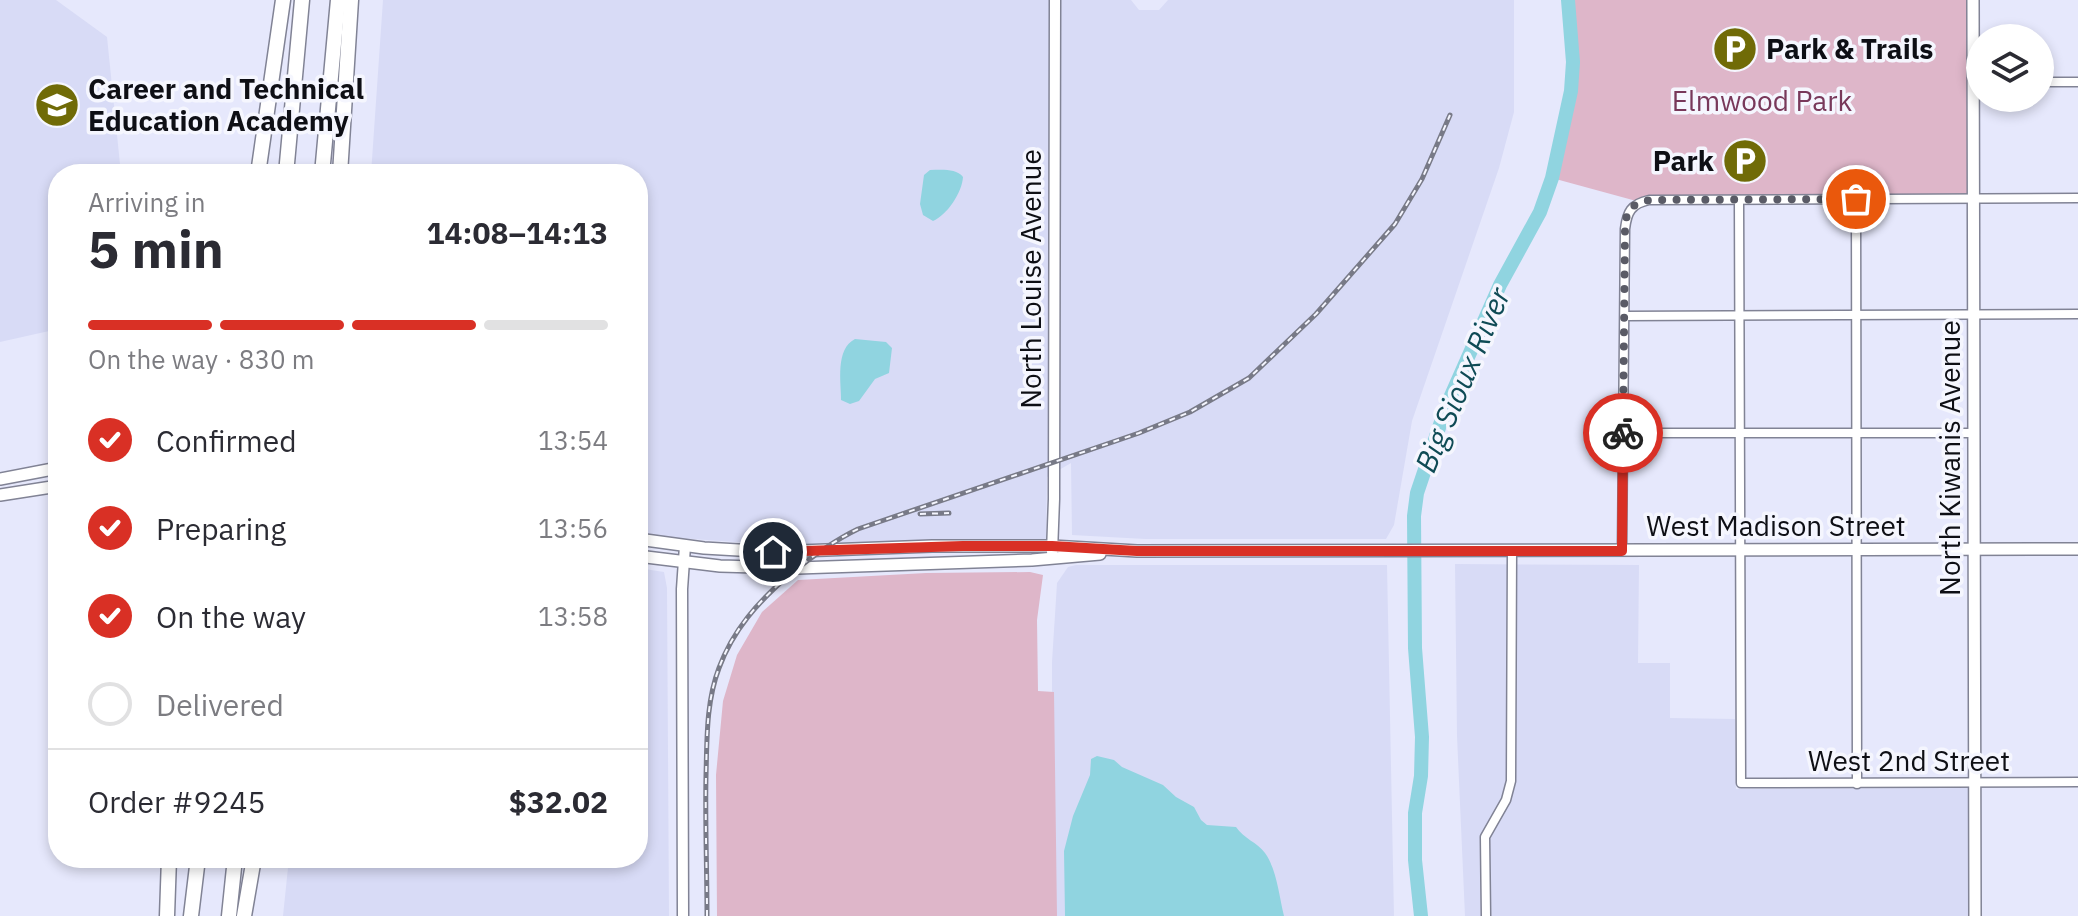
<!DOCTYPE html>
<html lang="en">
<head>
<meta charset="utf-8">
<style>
  :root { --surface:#fff; --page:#f2f2f3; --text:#2b2b33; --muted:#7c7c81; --line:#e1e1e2; --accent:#d93025 }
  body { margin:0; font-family:"IBM Plex Sans",sans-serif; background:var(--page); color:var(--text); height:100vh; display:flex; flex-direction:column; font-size:30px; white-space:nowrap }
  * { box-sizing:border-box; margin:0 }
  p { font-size:26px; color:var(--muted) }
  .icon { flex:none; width:44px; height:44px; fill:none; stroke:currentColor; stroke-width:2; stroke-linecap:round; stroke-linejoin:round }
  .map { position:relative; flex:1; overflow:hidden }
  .sheet { position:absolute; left:48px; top:164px; width:600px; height:704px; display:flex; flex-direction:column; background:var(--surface); border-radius:32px; box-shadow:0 4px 12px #0003 }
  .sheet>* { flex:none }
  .controls { position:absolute; left:1966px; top:24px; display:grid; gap:16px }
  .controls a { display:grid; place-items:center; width:88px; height:88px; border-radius:50%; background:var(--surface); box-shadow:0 4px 12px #0003; font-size:40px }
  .pin { position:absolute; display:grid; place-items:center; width:68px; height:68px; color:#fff; margin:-34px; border:4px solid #fff; border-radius:50%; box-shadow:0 2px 8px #0007 }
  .courier { position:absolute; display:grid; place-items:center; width:80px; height:80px; margin:-40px; border:6px solid #d93025; border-radius:50%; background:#fff; color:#222; box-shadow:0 2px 10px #0007 }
  .headline em { font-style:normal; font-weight:800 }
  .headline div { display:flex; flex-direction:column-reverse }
  .headline { display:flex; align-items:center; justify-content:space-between; height:136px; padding:0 40px }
  h1 { font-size:52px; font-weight:800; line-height:60px }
  .bar { display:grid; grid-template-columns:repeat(4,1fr); gap:12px 8px; align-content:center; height:96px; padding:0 40px }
  .bar i { height:10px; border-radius:6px; background:var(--line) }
  .bar .current { background:var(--accent) }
  .bar p { grid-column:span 4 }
  .line { display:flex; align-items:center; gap:20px; padding:0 40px; border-top:2px solid var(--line) }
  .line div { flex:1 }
  ol { padding:0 40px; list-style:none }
  li { display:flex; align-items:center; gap:24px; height:88px }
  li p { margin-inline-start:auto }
  li .icon { padding:8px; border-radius:50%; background:var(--accent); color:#fff; stroke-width:4 }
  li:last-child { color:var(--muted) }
  li i { width:44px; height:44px; border:4px solid var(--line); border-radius:50% }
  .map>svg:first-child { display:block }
</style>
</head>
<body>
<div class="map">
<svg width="2078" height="916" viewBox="0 0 2078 916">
  <rect width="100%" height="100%" fill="#e6e8fc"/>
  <!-- built -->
  <g fill="#d8dbf6">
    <polygon points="0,0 56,0 107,37 121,174 58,174 58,329 0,342"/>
    <polygon points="383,0 1131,0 1139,10 1159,10 1168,0 1514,0 1514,112 1499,168 1412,421 1394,525 1386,539 1145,539 1072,535 1071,463 1047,477 1046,540 805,547 664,537 638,532 638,174 371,174"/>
    <polygon points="1455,564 1639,565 1638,663 1670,663 1670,718 1735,719 1736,789 1968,788 1968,916 1465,916 1457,736"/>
    <polygon points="1076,565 1387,565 1394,916 1052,916 1052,662 1057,583 1068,567"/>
    <polygon points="638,568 664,572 667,588 669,916 283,916 289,858 638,858"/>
  </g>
  <!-- green -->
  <g fill="#deb6c9">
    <polygon points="1568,0 1972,0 1972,200 1640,202 1552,178 1571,91 1573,62"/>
    <polygon points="1030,572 1043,575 1037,620 1038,691 1054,692 1057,916 717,916 716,775 723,701 737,655 762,612 798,580 926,573"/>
  </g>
  <!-- water -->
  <g fill="#90d4e0">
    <path d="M 930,170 C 941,170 956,168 963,177 C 962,193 947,215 933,221 L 923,215 L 920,204 L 924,175 Z"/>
    <path d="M 855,339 L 886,342 L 892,348 L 889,373 L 875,379 L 859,401 L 850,404 L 841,400 C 841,382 835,349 855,339 Z"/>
    <path d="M 1097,756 L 1114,760 L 1122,767 L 1163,785 L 1176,797 L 1194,807 L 1201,820 L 1207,825 L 1236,827 C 1244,839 1257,842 1265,853 C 1277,870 1279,896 1284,916 L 1065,916 L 1064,851 L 1073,816 L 1090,775 L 1091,759 Z"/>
  </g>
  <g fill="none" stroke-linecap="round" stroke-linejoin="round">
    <!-- river -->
    <polyline stroke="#90d4e0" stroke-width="14" points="1421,916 1415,860 1415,813 1421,776 1422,737 1415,648 1414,516 1417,493 1446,407 1500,285 1540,212 1552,178 1571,91 1573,62 1568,0"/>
    <!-- minor casing -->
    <g stroke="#818395" stroke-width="11">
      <g id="minor">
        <polyline points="2040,82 2078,82"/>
        <polyline points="1856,199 1857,784"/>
        <polyline points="1739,200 1741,783 2078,782"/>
        <polyline points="1625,316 2078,314"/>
        <polyline points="1623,433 1973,433"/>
        <path d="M 1622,551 L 1625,229 C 1627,212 1631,204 1649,200 L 2078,198"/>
        <polyline points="1486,916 1485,837 1506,800 1511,781 1512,550"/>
      </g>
    </g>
    <!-- tertiary casing -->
    <g stroke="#818395" stroke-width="13">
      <g id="tertiary">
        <polyline points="1052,552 1054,499 1055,0"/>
        <polyline points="683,916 682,589 685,546"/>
      </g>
    </g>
    <!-- secondary casing -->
    <g stroke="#818395" stroke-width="14">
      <g id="secondary">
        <polyline points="1973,0 1975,916"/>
        <polyline points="0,479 58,468"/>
        <polyline points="0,495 58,486"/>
        <polyline points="638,539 704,548 773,552 932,546 1052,546 1137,551 2078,549"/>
        <polyline points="638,556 720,566 798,568 1032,560 1100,554"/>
      </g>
    </g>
    <!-- motorway casing -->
    <g stroke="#818395" stroke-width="17">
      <g id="motorway">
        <polyline points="258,174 283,0"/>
        <polyline points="286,174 302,0"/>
        <polyline points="322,174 338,0"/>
        <polyline points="340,174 351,0"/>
        <polyline points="167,916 169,858"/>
        <polyline points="191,916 198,858"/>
        <polyline points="229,916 235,858"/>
        <polyline points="244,916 254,858"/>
      </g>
    </g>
    <!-- minor -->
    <use href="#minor" stroke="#fff" stroke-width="8"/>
    <!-- tertiary -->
    <use href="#tertiary" stroke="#fff" stroke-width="10"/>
    <!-- secondary -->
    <use href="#secondary" stroke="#fff" stroke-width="11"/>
    <!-- motorway -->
    <use href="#motorway" stroke="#fff" stroke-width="14"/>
    <!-- rail casing -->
    <g stroke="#787a87" stroke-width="5">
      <g id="rail">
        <polyline points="920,514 949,513"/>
        <path d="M 707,916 C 707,869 705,823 706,776 C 707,740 706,702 719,668 C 733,630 758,602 788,576 C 810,558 833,541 858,529 L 1139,433 L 1190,412 L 1249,378 L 1316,314 L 1395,224 L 1422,179 L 1450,115"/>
      </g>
    </g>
    <!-- rail -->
    <use href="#rail" stroke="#f5f6fe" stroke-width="2" stroke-dasharray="6" stroke-linecap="butt"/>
  </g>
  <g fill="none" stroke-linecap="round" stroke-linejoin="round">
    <!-- done -->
    <polyline stroke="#5a5b66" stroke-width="8" stroke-dasharray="0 14.4" points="1623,433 1625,229 1626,218 1633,206 1649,200 1856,199"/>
    <!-- route -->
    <polyline stroke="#d93025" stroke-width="10" points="773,552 963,546 1052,546 1137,551 1622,551 1623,433"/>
  </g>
  <!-- icons -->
  <defs>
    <g id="parking-disc" transform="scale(2.3)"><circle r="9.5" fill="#706b07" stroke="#f5f6fe"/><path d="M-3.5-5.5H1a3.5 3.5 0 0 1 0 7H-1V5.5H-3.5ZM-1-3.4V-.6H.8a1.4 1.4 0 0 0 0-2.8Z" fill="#fff"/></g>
    <g id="school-disc" transform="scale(2.3)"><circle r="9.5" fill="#706b07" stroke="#f5f6fe"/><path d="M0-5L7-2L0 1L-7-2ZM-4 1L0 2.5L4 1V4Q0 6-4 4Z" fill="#fff"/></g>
  </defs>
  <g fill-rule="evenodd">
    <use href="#parking-disc" x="1735" y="49"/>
    <use href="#school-disc" x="57" y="105"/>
    <use href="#parking-disc" x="1745" y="161"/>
  </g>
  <g text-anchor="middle" stroke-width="7" stroke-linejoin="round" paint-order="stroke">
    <!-- poi labels -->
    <g font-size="28" font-weight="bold" fill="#0e0f15" stroke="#f5f6fe" text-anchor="start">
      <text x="1766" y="59">Park &amp; Trails</text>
      <text x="88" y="99">Career and Technical<tspan x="88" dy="32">Education Academy</tspan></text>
      <text x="1714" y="171" text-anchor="end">Park</text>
    </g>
    <!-- park labels -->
    <g font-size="28" fill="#78385a" stroke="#f5f6fe">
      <text x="1762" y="111">Elmwood Park</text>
    </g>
    <!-- street labels -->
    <g font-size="28" fill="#0e0f15" stroke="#f5f6fe">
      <text transform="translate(1031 279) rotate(-90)" y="10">North Louise Avenue</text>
      <text transform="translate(1950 458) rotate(-90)" y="10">North Kiwanis Avenue</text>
      <text x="1776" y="536">West Madison Street</text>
      <text x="1909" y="771">West 2nd Street</text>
    </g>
    <!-- water labels -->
    <g font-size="30" font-style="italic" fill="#0f4b55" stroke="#f5f6fe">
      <text transform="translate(1463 380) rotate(-67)" y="10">Big Sioux River</text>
    </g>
  </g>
</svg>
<div class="controls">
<a><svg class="icon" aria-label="layers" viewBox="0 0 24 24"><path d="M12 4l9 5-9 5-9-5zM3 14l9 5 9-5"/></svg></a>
</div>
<div class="pin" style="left:1856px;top:199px;background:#ea580c"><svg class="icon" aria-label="bag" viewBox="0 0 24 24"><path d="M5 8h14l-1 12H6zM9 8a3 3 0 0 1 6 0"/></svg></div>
<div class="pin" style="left:773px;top:552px;background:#1f2937"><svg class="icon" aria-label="home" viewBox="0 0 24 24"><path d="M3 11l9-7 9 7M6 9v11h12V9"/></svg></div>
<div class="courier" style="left:1623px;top:433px"><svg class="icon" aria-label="bike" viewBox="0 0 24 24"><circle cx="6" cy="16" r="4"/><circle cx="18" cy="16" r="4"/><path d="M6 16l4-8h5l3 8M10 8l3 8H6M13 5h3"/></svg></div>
<section class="sheet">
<div class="headline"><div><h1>5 min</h1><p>Arriving in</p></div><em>14:08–14:13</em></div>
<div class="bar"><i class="current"></i><i class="current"></i><i class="current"></i><i></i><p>On the way · 830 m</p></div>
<ol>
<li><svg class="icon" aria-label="check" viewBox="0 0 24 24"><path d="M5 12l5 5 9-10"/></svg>Confirmed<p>13:54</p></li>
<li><svg class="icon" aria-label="check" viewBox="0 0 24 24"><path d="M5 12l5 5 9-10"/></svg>Preparing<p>13:56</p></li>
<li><svg class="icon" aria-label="check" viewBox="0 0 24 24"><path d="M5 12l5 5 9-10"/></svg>On the way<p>13:58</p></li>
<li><i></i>Delivered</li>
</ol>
<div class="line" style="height:104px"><div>Order #9245</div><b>$32.02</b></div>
</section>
</div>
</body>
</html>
